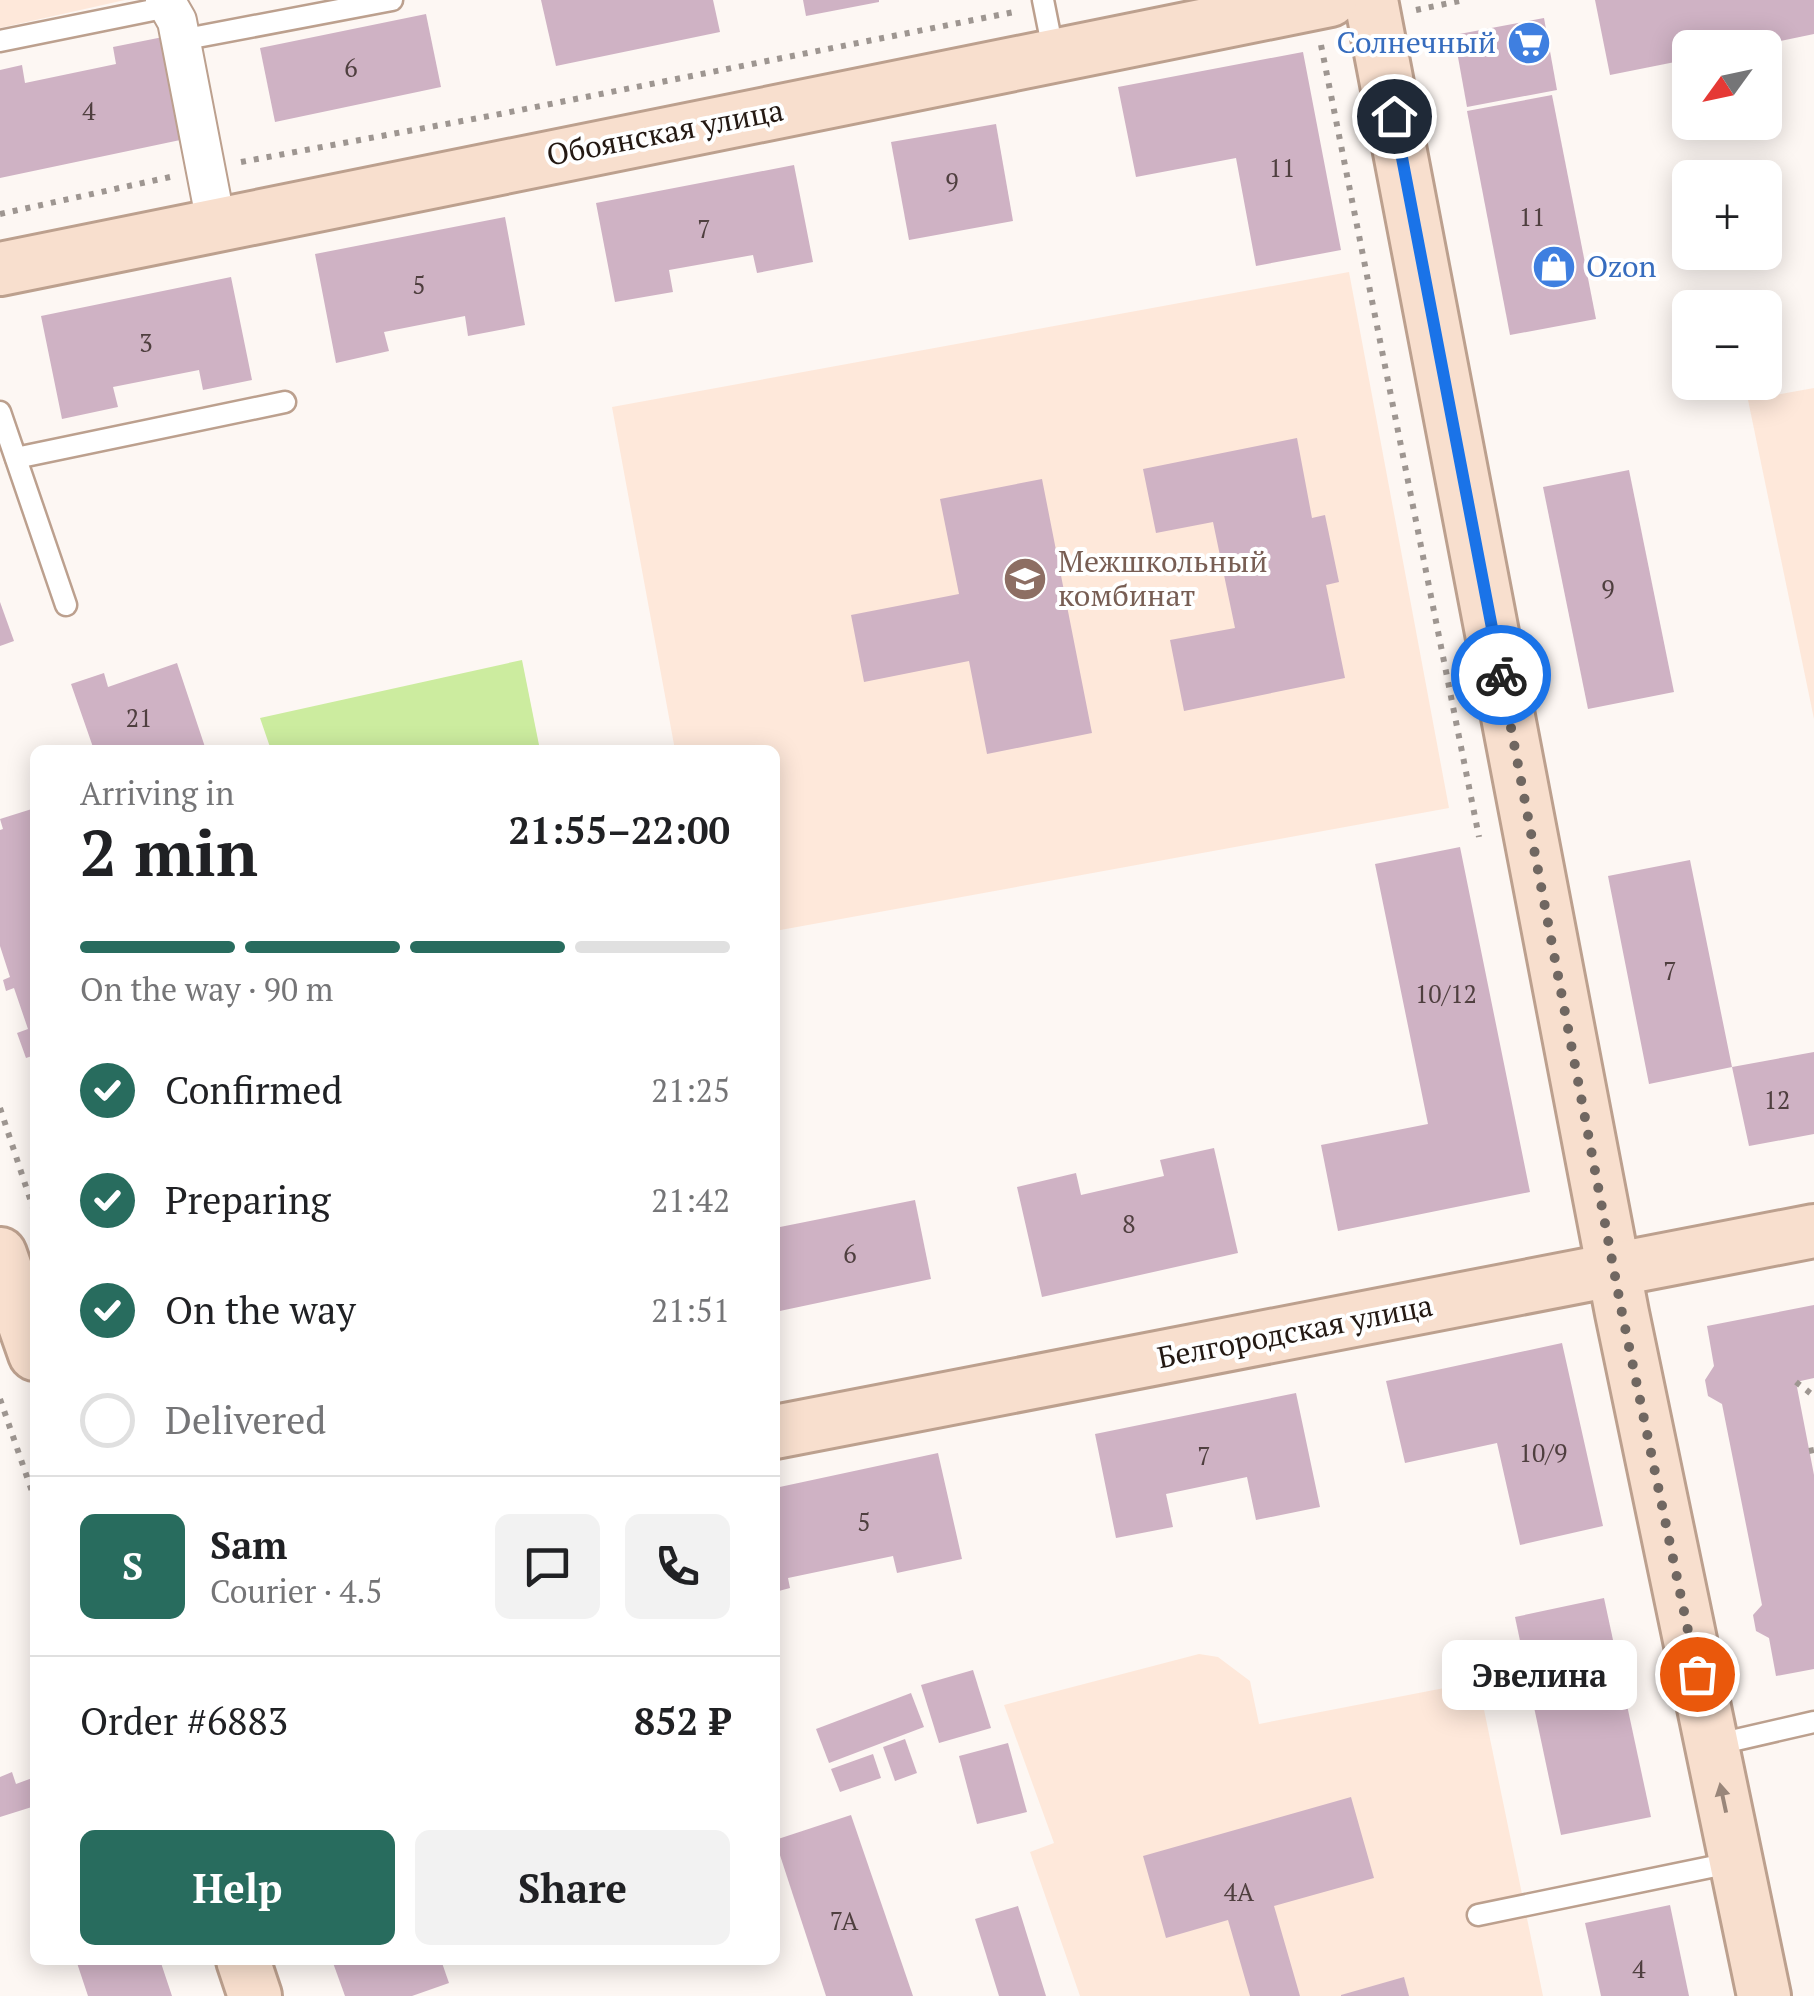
<!DOCTYPE html>
<html lang="en">
<head>
<meta charset="utf-8">
<style>
  :root { --surface:#fff; --page:#f2f2f2; --text:#202124; --muted:#757577; --line:#e0e0e0; --accent:#286c5e }
  body { margin:0; font-family:"PT Serif",serif; background:var(--page); color:var(--text); height:100vh; display:flex; flex-direction:column; font-size:38px; white-space:nowrap }
  * { box-sizing:border-box; margin:0 }
  p { font-size:32px; color:var(--muted) }
  .icon { flex:none; width:55px; height:55px; fill:none; stroke:currentColor; stroke-width:2; stroke-linecap:round; stroke-linejoin:round }
  .map { position:relative; flex:1; overflow:hidden }
  .panel { position:absolute; left:30px; top:745px; width:750px; height:1220px; display:flex; flex-direction:column; background:var(--surface); border-radius:15px; box-shadow:0 5px 25px #0003 }
  .panel>* { flex:none }
  .needle { width:65px; rotate:237deg }
  .buttons { position:absolute; left:1672px; top:30px; display:grid; gap:20px }
  .buttons a { display:grid; place-items:center; width:110px; height:110px; border-radius:15px; background:var(--surface); box-shadow:0 5px 25px #0003; font-size:50px }
  .pin { position:absolute; display:grid; place-items:center; width:85px; height:85px; color:#fff; margin:-42px; border:5px solid #fff; border-radius:50%; box-shadow:0 2px 10px #0007 }
  .courier { position:absolute; display:grid; place-items:center; width:100px; height:100px; margin:-50px; border:8px solid #1a73e8; border-radius:50%; background:#fff; color:#222; box-shadow:0 2px 12px #0007 }
  .bubble { position:absolute; height:70px; border-radius:15px; background:var(--surface); box-shadow:0 5px 25px #0003; font-size:32px; font-weight:700; line-height:70px; text-align:center }
  .headline em { font-style:normal; font-weight:700 }
  .headline div { display:flex; flex-direction:column-reverse }
  .headline { display:flex; align-items:center; justify-content:space-between; height:170px; padding:0 50px }
  h1 { font-size:65px; font-weight:700; line-height:75px }
  .bar { display:grid; grid-template-columns:repeat(4,1fr); gap:15px 10px; align-content:center; height:120px; padding:0 50px }
  .bar i { height:12px; border-radius:8px; background:var(--line) }
  .bar .active { background:var(--accent) }
  .bar p { grid-column:span 4 }
  .line { display:flex; align-items:center; gap:25px; padding:0 50px; border-top:2px solid var(--line) }
  .line div { flex:1 }
  .round { display:grid; place-items:center; flex:none; width:105px; height:105px; border-radius:15px; background:var(--page) }
  ol { padding:0 50px; list-style:none }
  li { display:flex; align-items:center; gap:30px; height:110px }
  li p { margin-inline-start:auto }
  li .icon { padding:10px; border-radius:50%; background:var(--accent); color:#fff; stroke-width:4 }
  li:last-child { color:var(--muted) }
  li i { width:55px; height:55px; border:5px solid var(--line); border-radius:50% }
  .button { display:flex; gap:20px; margin-top:auto; padding:20px 50px }
  .button a { flex:1; height:115px; border-radius:15px; background:var(--accent); color:#fff; font-size:40px; font-weight:700; line-height:115px; text-align:center }
  .button a+a { background:var(--page); color:var(--text) }
  .map>svg:first-child { display:block }
</style>
</head>
<body>
<div class="map">
<svg width="1814" height="1996" viewBox="0 0 1814 1996">
  <rect width="100%" height="100%" fill="#fdf7f3"/>
  <!-- built -->
  <g fill="#fee8da">
    <polygon points="0,0 125,0 0,28"/>
    <polygon points="1349,272 1449,808 775,931 775,750 675,750 612,407"/>
    <polygon points="1814,388 1814,719 1748,400"/>
    <polygon points="1199,1654 1218,1657 1250,1681 1259,1724 1465,1684 1481,1695 1543,1996 1080,1996 1030,1852 1054,1843 1004,1705"/>
  </g>
  <!-- green -->
  <polygon fill="#ccec9f" points="522,660 540,750 271,750 260,718"/>
  <!-- building -->
  <g fill="#cfb2c4">
    <polygon points="541,0 713,0 720,32 556,66"/>
    <polygon points="803,0 879,0 879,2 806,16"/>
    <polygon points="1595,0 1814,0 1814,34 1746,48 1690,48 1690,59 1610,75"/>
    <polygon points="426,14 441,87 275,122 260,48"/>
    <polygon points="1544,18 1557,90 1467,107 1454,35"/>
    <polygon points="163,37 185,139 0,178 0,70 22,65 25,83 116,64 113,47"/>
    <polygon points="1303,52 1341,250 1256,266 1236,158 1136,177 1118,87"/>
    <polygon points="1552,95 1596,319 1510,335 1467,111"/>
    <polygon points="996,124 1013,221 909,240 891,142"/>
    <polygon points="794,165 813,262 757,273 753,255 669,270 673,292 615,302 596,203"/>
    <polygon points="505,217 525,325 468,336 465,316 384,332 389,351 336,363 315,254"/>
    <polygon points="231,277 252,380 203,390 199,370 113,387 118,407 62,419 41,316"/>
    <polygon points="1297,438 1312,518 1325,515 1339,582 1326,585 1345,678 1184,711 1170,640 1235,628 1213,522 1156,533 1143,469"/>
    <polygon points="1629,470 1674,692 1588,709 1543,487"/>
    <polygon points="1042,479 1092,733 987,754 969,661 864,682 851,615 959,594 940,499"/>
    <polygon points="0,602 14,641 0,646"/>
    <polygon points="177,663 206,750 94,750 71,684 104,673 108,687"/>
    <polygon points="35,808 35,1055 26,1058 17,1033 28,1029 14,988 6,991 3,980 10,977 0,946 0,830 3,829 0,819"/>
    <polygon points="1460,847 1530,1192 1338,1231 1321,1145 1428,1124 1375,864"/>
    <polygon points="1690,860 1732,1067 1814,1052 1814,1134 1749,1146 1732,1067 1649,1084 1608,876"/>
    <polygon points="1214,1148 1238,1253 1042,1297 1017,1187 1076,1173 1081,1195 1164,1176 1160,1160"/>
    <polygon points="915,1200 931,1279 775,1312 775,1228"/>
    <polygon points="1814,1305 1814,1378 1796,1382 1814,1475 1814,1669 1776,1676 1769,1638 1756,1631 1753,1615 1762,1605 1722,1404 1708,1396 1705,1380 1714,1366 1707,1326"/>
    <polygon points="1562,1343 1603,1526 1520,1545 1497,1443 1405,1463 1386,1381"/>
    <polygon points="1296,1393 1320,1507 1256,1520 1247,1477 1166,1494 1173,1527 1116,1538 1095,1434"/>
    <polygon points="938,1453 962,1559 897,1573 893,1556 788,1578 790,1588 775,1592 775,1488"/>
    <polygon points="1604,1598 1651,1817 1561,1835 1515,1617"/>
    <polygon points="973,1670 991,1728 939,1743 921,1685"/>
    <polygon points="911,1693 924,1727 829,1763 816,1729"/>
    <polygon points="905,1739 917,1773 895,1781 883,1747"/>
    <polygon points="1008,1743 1027,1812 977,1824 959,1756"/>
    <polygon points="873,1754 881,1778 840,1792 831,1769"/>
    <polygon points="12,1772 16,1784 35,1777 35,1806 0,1817 0,1777"/>
    <polygon points="1351,1797 1374,1878 1274,1906 1300,1996 1250,1996 1228,1920 1166,1938 1143,1856"/>
    <polygon points="851,1815 913,1996 826,1996 775,1840"/>
    <polygon points="1670,1905 1689,1996 1601,1996 1585,1923"/>
    <polygon points="1018,1906 1046,1996 999,1996 975,1919"/>
    <polygon points="76,1960 160,1960 172,1996 88,1996"/>
    <polygon points="332,1960 441,1960 449,1983 412,1996 345,1996"/>
    <polygon points="1404,1977 1409,1996 1341,1996 1341,1995"/>
  </g>
  <g fill="none" stroke-linecap="round" stroke-linejoin="round">
    <!-- lane casing -->
    <g stroke="#bca08e" stroke-width="25">
      <g id="lane">
        <polyline points="1043,0 1054,55"/>
        <polyline points="181,40 392,0"/>
        <polyline points="0,41 168,7"/>
        <polyline points="0,412 66,605"/>
        <polyline points="16,458 285,402"/>
        <polyline points="1714,1745 1814,1722"/>
        <polyline points="1478,1915 1735,1862"/>
      </g>
    </g>
    <!-- street casing -->
    <g stroke="#bca08e" stroke-width="42">
      <polyline id="street" points="165,0 177,21 216,223"/>
    </g>
    <!-- secondary casing -->
    <g stroke="#bca08e" stroke-width="58">
      <g id="secondary">
        <polyline points="1371,0 1622,1313 1764,1996"/>
        <polyline points="0,269 1330,0"/>
        <polyline points="0,1254 35,1354"/>
        <polyline points="775,1432 1814,1231"/>
        <polyline points="243,1960 255,1996"/>
      </g>
    </g>
    <!-- path -->
    <g stroke="#9e9691" stroke-width="6" stroke-dasharray="5 8" stroke-linecap="butt">
      <polyline points="1416,10 1464,0"/>
      <polyline points="1321,45 1479,837"/>
      <polyline points="241,162 500,114 1019,11"/>
      <polyline points="0,214 170,177"/>
      <polyline points="0,1108 35,1214"/>
      <polyline points="1796,1382 1814,1396"/>
      <polyline points="0,1399 35,1500"/>
      <polyline points="1809,1451 1814,1450"/>
    </g>
    <!-- lane -->
    <use href="#lane" stroke="#fff" stroke-width="20"/>
    <!-- street -->
    <use href="#street" stroke="#fff" stroke-width="38"/>
    <!-- secondary -->
    <use href="#secondary" stroke="#f8dfce" stroke-width="52"/>
  </g>
  <!-- one-way arrows -->
  <defs><path id="oneway-solid" d="M-6-.8H1V-3.2L6.5 0L1 3.2V.8H-6Z" transform="scale(2.5)"/></defs>
  <use fill="#99867a" href="#oneway-solid" transform="translate(1723 1798) rotate(-102)"/>
  <g fill="none" stroke-linecap="round" stroke-linejoin="round">
    <!-- done -->
    <polyline stroke="#706761" stroke-width="10" stroke-dasharray="0 18" points="1501,675 1622,1313 1697,1674"/>
    <!-- route -->
    <polyline stroke="#1a73e8" stroke-width="12" points="1394,116 1501,675"/>
  </g>
  <!-- icons -->
  <defs>
    <g id="supermarket-disc" transform="scale(2.25)"><circle r="9.5" fill="#3f7fe0" stroke="#fff"/><path d="M-6-5.5h2.5l.6 2H6L4.5 2H-2.5L-4.4-4H-6ZM-1.5 3.2a1.3 1.3 0 1 0 .1 0ZM3 3.2a1.3 1.3 0 1 0 .1 0Z" fill="#fff"/></g>
    <g id="shop-disc" transform="scale(2.25)"><circle r="9.5" fill="#3f7fe0" stroke="#fff"/><path d="M-5-2.5h2.3a2.7 3.5 0 0 1 5.4 0H5L5.5 6h-11ZM-1.5-2.5h3a1.5 2.3 0 0 0-3 0Z" fill="#fff"/></g>
    <g id="school-disc" transform="scale(2.25)"><circle r="9.5" fill="#8d6e63" stroke="#fff"/><path d="M0-5L7-2L0 1L-7-2ZM-4 1L0 2.5L4 1V4Q0 6-4 4Z" fill="#fff"/></g>
  </defs>
  <g fill-rule="evenodd">
    <use href="#supermarket-disc" x="1529" y="43"/>
    <use href="#shop-disc" x="1554" y="267"/>
    <use href="#school-disc" x="1025" y="579"/>
  </g>
  <g text-anchor="middle" stroke-width="8" stroke-linejoin="round" paint-order="stroke">
    <!-- number labels -->
    <g font-size="25" fill="#4f3f3f">
      <text x="351" y="77">6</text>
      <text x="89" y="120">4</text>
      <text x="1282" y="177">11</text>
      <text x="952" y="191">9</text>
      <text x="1532" y="226">11</text>
      <text x="704" y="238">7</text>
      <text x="419" y="294">5</text>
      <text x="146" y="352">3</text>
      <text x="1608" y="598">9</text>
      <text x="139" y="727">21</text>
      <text x="1670" y="980">7</text>
      <text x="1446" y="1003">10/12</text>
      <text x="1777" y="1109">12</text>
      <text x="1129" y="1233">8</text>
      <text x="850" y="1263">6</text>
      <text x="1543" y="1462">10/9</text>
      <text x="1204" y="1465">7</text>
      <text x="864" y="1531">5</text>
      <text x="1239" y="1901">4А</text>
      <text x="844" y="1930">7А</text>
      <text x="1639" y="1978">4</text>
    </g>
    <!-- shop labels -->
    <g font-size="30" fill="#366cbe" stroke="#fff" text-anchor="end">
      <text x="1496" y="53">Солнечный</text>
      <text x="1586" y="277" text-anchor="start">Ozon</text>
    </g>
    <!-- street labels -->
    <g font-size="30" fill="#241913" stroke="#fff">
      <text transform="translate(665 133) rotate(-11)" y="10">Обоянская улица</text>
      <text transform="translate(1295 1332) rotate(-11)" y="10">Белгородская улица</text>
    </g>
    <!-- education labels -->
    <g font-size="30" fill="#785e54" stroke="#fff" text-anchor="start">
      <text x="1058" y="572">Межшкольный<tspan x="1058" dy="34">комбинат</tspan></text>
    </g>
  </g>
</svg>
<div class="buttons">
<a><svg class="needle" viewBox="-14 -14 28 28"><path d="M0-13l5 13h-10z" fill="#e53935"/><path d="M0 13l5-13h-10z" fill="#757577"/></svg></a>
<a>+</a>
<a>−</a>
</div>
<div class="pin" style="left:1697px;top:1674px;background:#ea580c"><svg class="icon" aria-label="bag" viewBox="0 0 24 24"><path d="M5 8h14l-1 12H6zM9 8a3 3 0 0 1 6 0"/></svg></div>
<div class="pin" style="left:1394px;top:116px;background:#1f2937"><svg class="icon" aria-label="home" viewBox="0 0 24 24"><path d="M3 11l9-7 9 7M6 9v11h12V9"/></svg></div>
<div class="courier" style="left:1501px;top:675px"><svg class="icon" aria-label="bike" viewBox="0 0 24 24"><circle cx="6" cy="16" r="4"/><circle cx="18" cy="16" r="4"/><path d="M6 16l4-8h5l3 8M10 8l3 8H6M13 5h3"/></svg></div>
<div class="bubble" style="left:1442px;top:1640px;width:195px">Эвелина</div>
<section class="panel">
<div class="headline"><div><h1>2 min</h1><p>Arriving in</p></div><em>21:55–22:00</em></div>
<div class="bar"><i class="active"></i><i class="active"></i><i class="active"></i><i></i><p>On the way · 90 m</p></div>
<ol>
<li><svg class="icon" aria-label="check" viewBox="0 0 24 24"><path d="M5 12l5 5 9-10"/></svg>Confirmed<p>21:25</p></li>
<li><svg class="icon" aria-label="check" viewBox="0 0 24 24"><path d="M5 12l5 5 9-10"/></svg>Preparing<p>21:42</p></li>
<li><svg class="icon" aria-label="check" viewBox="0 0 24 24"><path d="M5 12l5 5 9-10"/></svg>On the way<p>21:51</p></li>
<li><i></i>Delivered</li>
</ol>
<div class="line" style="height:180px"><b class="round" style="background:var(--accent);color:#fff">S</b><div><b>Sam</b><p>Courier · 4.5</p></div><a class="round"><svg class="icon" aria-label="chat" viewBox="0 0 24 24"><path d="M4 5h16v11H9l-5 4z"/></svg></a><a class="round"><svg class="icon" aria-label="phone" viewBox="0 0 24 24"><path d="M5 4h4l2 5-3 2q2 4 5 5l2-3 5 2v4C11 20 4 13 5 4z"/></svg></a></div>
<div class="line" style="height:130px"><div>Order #6883</div><b>852 ₽</b></div>
<div class="button"><a>Help</a><a>Share</a></div>
</section>
</div>
</body>
</html>
